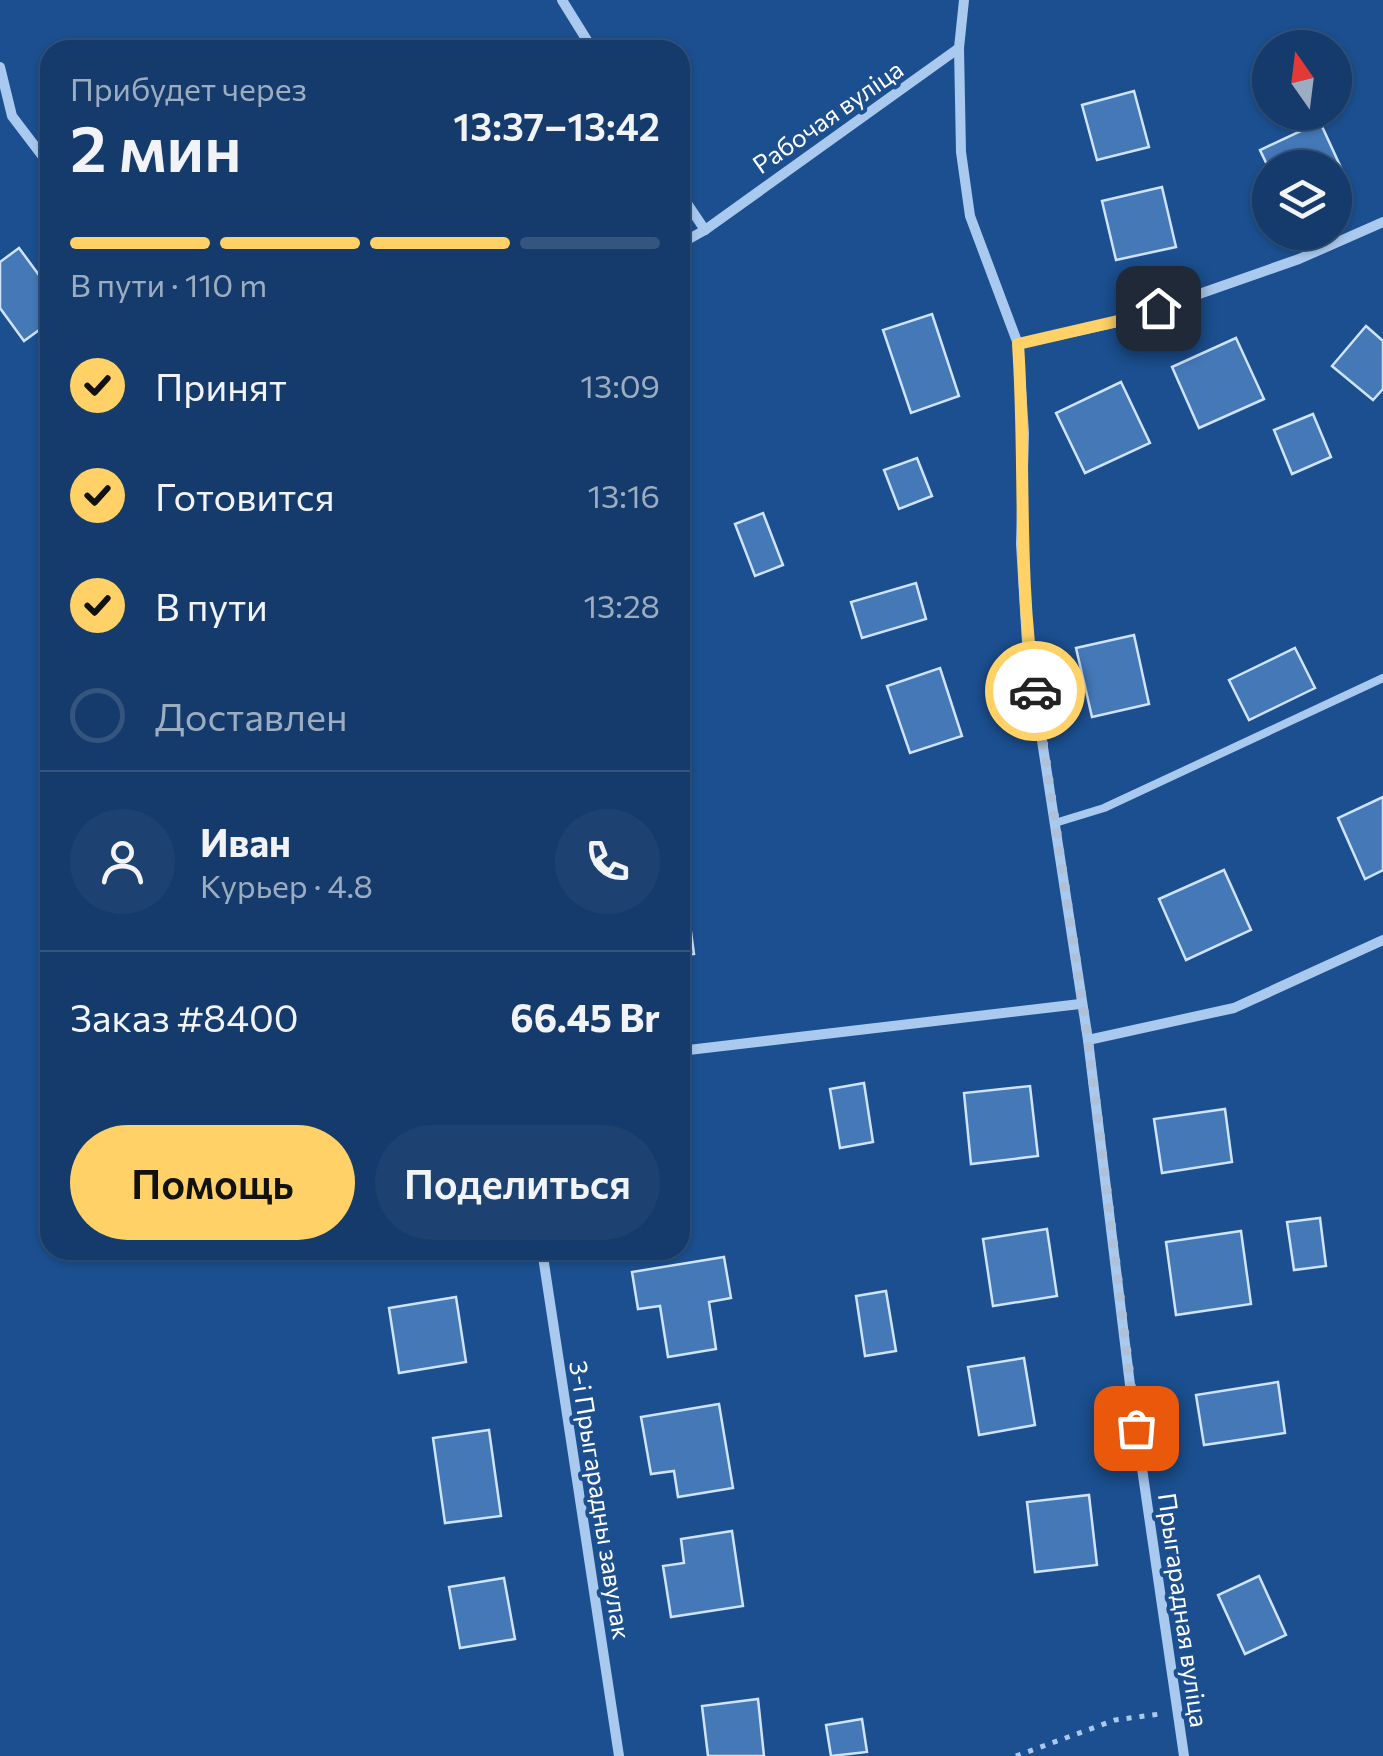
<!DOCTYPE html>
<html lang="ru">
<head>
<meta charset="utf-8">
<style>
  :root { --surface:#143b6b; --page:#1d4271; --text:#f1f3f6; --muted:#9dadc1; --line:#33557e; --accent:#ffd166 }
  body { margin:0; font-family:Commissioner,sans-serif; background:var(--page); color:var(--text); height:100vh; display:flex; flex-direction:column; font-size:38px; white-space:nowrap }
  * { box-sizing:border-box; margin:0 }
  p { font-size:32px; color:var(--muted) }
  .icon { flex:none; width:55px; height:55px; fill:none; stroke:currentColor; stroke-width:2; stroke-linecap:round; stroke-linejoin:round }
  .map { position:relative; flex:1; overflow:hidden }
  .panel { position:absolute; left:40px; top:40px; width:650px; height:1220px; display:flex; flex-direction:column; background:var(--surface); border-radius:30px; box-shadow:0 2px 8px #0004,0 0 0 2px var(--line) }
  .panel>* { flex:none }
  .needle { width:65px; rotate:346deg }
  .fabs { position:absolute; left:1252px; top:30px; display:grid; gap:20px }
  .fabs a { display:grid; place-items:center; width:100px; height:100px; border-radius:50%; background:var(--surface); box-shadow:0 2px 8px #0004,0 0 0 2px var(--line); font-size:50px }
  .pin { position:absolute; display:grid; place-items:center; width:85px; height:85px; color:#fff; margin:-42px; border-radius:20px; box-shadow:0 5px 15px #0006 }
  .courier { position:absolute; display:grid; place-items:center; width:100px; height:100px; margin:-50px; border:8px solid #ffd166; border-radius:50%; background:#fff; color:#222; box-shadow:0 2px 12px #0007 }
  .headline em { font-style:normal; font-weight:600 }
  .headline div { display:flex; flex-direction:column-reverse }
  .headline { display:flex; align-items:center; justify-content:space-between; height:170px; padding:0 30px }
  h1 { font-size:65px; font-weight:600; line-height:75px }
  .bar { display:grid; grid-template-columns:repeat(4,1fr); gap:15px 10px; align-content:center; height:120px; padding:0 30px }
  .bar i { height:12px; border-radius:8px; background:var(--line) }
  .bar .active { background:var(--accent) }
  .bar p { grid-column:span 4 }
  .line { display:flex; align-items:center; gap:25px; padding:0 30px; border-top:2px solid var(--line) }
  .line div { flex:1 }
  .round { display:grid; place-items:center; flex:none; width:105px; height:105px; border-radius:52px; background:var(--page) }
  ol { padding:0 30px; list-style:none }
  li { display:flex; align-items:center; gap:30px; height:110px }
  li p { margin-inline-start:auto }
  li .icon { padding:10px; border-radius:50%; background:var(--accent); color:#111; stroke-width:4 }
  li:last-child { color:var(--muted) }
  li i { width:55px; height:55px; border:5px solid var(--line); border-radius:50% }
  .primary-button { display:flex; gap:20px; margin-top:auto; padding:20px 30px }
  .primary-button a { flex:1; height:115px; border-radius:60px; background:var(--accent); color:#111; font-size:40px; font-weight:600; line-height:115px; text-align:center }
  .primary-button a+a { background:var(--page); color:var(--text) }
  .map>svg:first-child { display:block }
</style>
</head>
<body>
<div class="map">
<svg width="1383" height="1756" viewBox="0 0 1383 1756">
  <rect width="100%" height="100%" fill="#1b4f8f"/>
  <!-- building -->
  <g fill="#4478b7" stroke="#cfe3fa" stroke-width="2.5">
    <polygon points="1134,91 1149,147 1097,160 1082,105"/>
    <polygon points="1320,122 1343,172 1335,176 1335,168 1270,168 1270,171 1260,150"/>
    <polygon points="1162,187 1176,247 1116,260 1102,201"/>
    <polygon points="19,248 50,290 50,322 24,341 0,308 0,262"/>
    <polygon points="932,314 959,396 911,413 883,330"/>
    <polygon points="1366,326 1383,341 1383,389 1373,400 1332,366"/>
    <polygon points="1236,338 1264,399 1199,428 1172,367"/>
    <polygon points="1121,382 1150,443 1085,473 1056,413"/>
    <polygon points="1313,414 1331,457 1292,474 1274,430"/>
    <polygon points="917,458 932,496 899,509 884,470"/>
    <polygon points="763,513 783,565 755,576 735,524"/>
    <polygon points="916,583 926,619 862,638 851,602"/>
    <polygon points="1134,635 1149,704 1092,717 1076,648"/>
    <polygon points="1295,648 1315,688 1249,720 1229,680"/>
    <polygon points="940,668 962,736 910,753 887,686"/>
    <polygon points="1383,797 1383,870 1365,879 1338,818"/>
    <polygon points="1224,870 1251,930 1186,960 1159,899"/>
    <polygon points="690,925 694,954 680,956 680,927"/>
    <polygon points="864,1083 873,1142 840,1148 830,1089"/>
    <polygon points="1030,1086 1038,1156 971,1164 964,1093"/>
    <polygon points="1225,1109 1232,1162 1162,1173 1154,1119"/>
    <polygon points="1320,1218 1326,1266 1294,1270 1287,1222"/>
    <polygon points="1047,1229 1057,1296 993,1306 983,1239"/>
    <polygon points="1241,1231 1251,1304 1176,1315 1166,1242"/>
    <polygon points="724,1257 731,1298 709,1302 716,1349 668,1357 660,1306 638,1309 632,1272"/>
    <polygon points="886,1291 896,1351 865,1356 856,1296"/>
    <polygon points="456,1297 466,1362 399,1373 389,1308"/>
    <polygon points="1024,1358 1035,1425 979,1435 968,1367"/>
    <polygon points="1278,1382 1285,1433 1204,1445 1196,1395"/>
    <polygon points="719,1404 733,1488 678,1497 674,1471 651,1474 641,1417"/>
    <polygon points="489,1430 501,1516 445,1523 433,1438"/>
    <polygon points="1089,1495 1097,1565 1035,1572 1027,1502"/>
    <polygon points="732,1531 743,1606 671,1617 663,1566 684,1563 681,1539"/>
    <polygon points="1259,1576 1286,1635 1245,1654 1218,1595"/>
    <polygon points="504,1578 515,1639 460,1648 449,1587"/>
    <polygon points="758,1699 764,1756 708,1756 702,1706"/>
    <polygon points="862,1719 867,1752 831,1756 826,1725"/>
  </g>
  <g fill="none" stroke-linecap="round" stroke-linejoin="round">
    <!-- path -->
    <polyline stroke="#a9c9ee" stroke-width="5" stroke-dasharray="5 8" stroke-linecap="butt" points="1016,1756 1115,1720 1160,1714"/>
    <!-- lane -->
    <polyline stroke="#a9c9ee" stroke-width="8" points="1055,823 1104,808 1383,678"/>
    <!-- street -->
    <g stroke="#a9c9ee" stroke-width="10">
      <polyline points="562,0 593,50"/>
      <polyline points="959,48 961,152 970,216 1018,344 1024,433 1021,544 1027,643 1088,1040 1131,1393 1184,1756"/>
      <polyline points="0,67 12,116 50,166"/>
      <polyline points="680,193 705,230"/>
      <polyline points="680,244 705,230 959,48 964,0"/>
      <polyline points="1018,344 1122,321 1299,259 1383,222"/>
      <polyline points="1088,1040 1234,1008 1383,940"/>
      <polyline points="680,1051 1080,1004"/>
      <polyline points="542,1250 619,1756"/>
    </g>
  </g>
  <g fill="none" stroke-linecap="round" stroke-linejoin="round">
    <!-- done -->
    <polyline stroke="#afc1d8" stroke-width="10" stroke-dasharray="0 18" points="1035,691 1088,1040 1136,1428"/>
    <!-- route -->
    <path stroke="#ffd166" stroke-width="12" d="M 1035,691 C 1017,576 1026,460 1018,344 L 1122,320 L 1158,308"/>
  </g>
  <g text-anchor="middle" stroke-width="8" stroke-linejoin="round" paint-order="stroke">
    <!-- street labels -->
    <g font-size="25" fill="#fff" stroke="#1b4f8f">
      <text transform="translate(828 117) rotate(-35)" y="9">Рабочая вуліца</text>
      <text transform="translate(600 1500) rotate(81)" y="9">3-і Прыгарадны завулак</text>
      <text transform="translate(1183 1610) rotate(82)" y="9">Прыгарадная вуліца</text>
    </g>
  </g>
</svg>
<div class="fabs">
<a><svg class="needle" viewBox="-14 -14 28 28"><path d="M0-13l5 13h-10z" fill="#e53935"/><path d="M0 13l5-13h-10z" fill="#9dadc1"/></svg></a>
<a><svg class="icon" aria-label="layers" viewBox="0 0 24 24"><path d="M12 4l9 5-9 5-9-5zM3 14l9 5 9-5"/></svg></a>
</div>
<div class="pin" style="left:1136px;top:1428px;background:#ea580c"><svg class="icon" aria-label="bag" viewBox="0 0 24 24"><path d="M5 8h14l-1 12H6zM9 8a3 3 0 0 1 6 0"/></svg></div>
<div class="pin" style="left:1158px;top:308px;background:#1f2937"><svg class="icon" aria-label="home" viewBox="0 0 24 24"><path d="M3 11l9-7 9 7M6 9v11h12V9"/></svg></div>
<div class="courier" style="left:1035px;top:691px"><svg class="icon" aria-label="car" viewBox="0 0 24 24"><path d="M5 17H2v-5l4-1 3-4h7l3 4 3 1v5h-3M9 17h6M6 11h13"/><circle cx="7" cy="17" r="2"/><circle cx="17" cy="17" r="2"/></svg></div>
<section class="panel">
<div class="headline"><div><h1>2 мин</h1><p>Прибудет через</p></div><em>13:37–13:42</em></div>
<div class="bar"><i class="active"></i><i class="active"></i><i class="active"></i><i></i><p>В пути · 110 m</p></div>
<ol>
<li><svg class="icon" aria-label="check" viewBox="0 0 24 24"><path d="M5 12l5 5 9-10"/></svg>Принят<p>13:09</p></li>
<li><svg class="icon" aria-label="check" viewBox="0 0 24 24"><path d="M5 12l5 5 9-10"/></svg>Готовится<p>13:16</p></li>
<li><svg class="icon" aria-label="check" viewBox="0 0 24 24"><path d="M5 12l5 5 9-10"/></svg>В пути<p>13:28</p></li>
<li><i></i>Доставлен</li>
</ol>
<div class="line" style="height:180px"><a class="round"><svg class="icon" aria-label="person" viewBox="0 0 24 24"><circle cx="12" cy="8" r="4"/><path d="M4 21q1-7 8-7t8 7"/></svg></a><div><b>Иван</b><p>Курьер · 4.8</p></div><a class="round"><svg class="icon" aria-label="phone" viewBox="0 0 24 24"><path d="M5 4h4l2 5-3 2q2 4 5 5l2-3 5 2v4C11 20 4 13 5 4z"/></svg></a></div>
<div class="line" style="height:130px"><div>Заказ #8400</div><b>66.45 Br</b></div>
<div class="primary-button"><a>Помощь</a><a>Поделиться</a></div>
</section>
</div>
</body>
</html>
